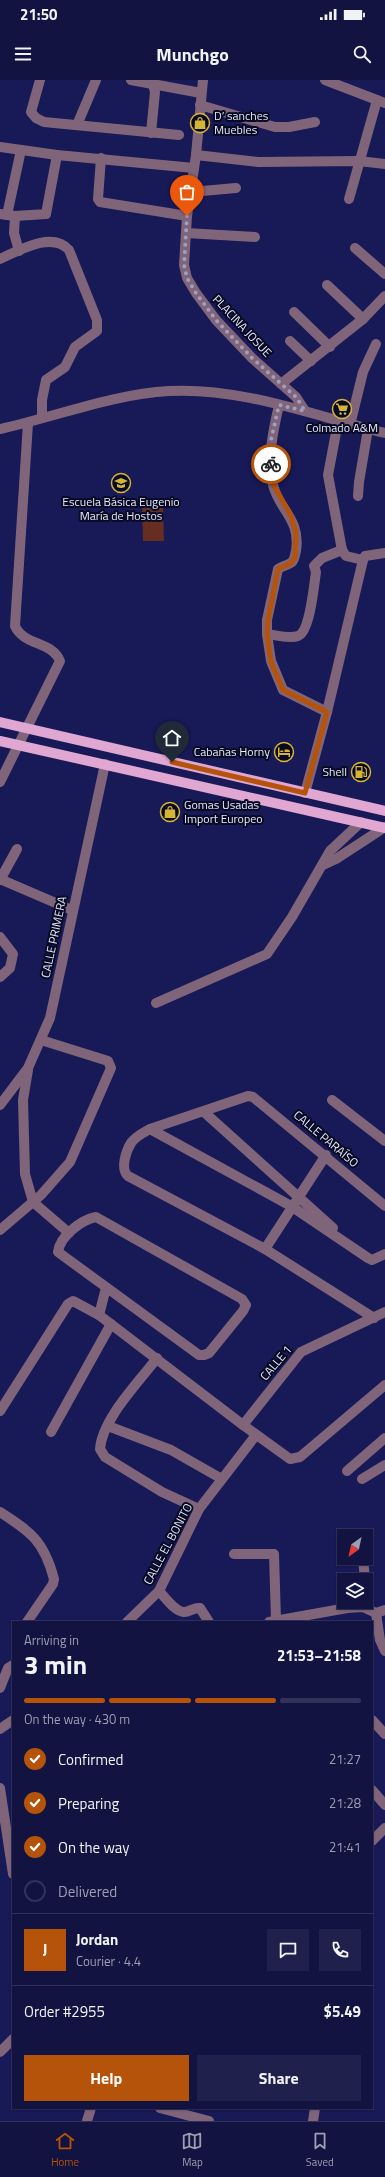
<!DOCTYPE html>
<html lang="en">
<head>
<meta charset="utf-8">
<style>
  :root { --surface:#121341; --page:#1f204c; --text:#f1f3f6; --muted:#9c9eb1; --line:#31325a; --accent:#b45309 }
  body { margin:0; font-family:"Titillium Web",sans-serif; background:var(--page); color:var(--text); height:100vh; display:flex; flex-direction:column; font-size:15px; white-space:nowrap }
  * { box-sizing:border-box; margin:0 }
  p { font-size:13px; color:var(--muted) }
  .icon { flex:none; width:22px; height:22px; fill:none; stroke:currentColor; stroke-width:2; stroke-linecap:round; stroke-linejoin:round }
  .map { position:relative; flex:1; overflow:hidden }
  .drawer { position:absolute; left:12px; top:1541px; width:361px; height:488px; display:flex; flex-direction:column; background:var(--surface); border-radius:0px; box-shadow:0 1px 3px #0004,0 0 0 1px var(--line) }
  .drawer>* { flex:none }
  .needle { width:26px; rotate:213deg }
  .tools { position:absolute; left:337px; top:1449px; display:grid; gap:8px }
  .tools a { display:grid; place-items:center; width:36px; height:36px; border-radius:0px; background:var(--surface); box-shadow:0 1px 3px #0004,0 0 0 1px var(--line); font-size:20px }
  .pin { position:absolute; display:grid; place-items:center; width:34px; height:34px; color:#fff; margin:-41px -17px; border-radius:50% 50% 50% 0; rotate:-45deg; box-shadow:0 0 4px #0007 }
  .pin .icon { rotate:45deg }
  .courier { position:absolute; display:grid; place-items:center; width:40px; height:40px; margin:-20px; border:3px solid #b45309; border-radius:50%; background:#fff; color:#222; box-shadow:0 1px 5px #0007 }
  .summary em { font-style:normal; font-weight:700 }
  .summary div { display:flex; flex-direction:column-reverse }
  .summary { display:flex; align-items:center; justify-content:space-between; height:68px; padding:0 12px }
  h1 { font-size:26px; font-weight:700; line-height:30px }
  .bar { display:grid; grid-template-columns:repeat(4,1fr); gap:6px 4px; align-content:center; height:48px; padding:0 12px }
  .bar i { height:5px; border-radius:3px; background:var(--line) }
  .bar .selected { background:var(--accent) }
  .bar p { grid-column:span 4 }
  .line { display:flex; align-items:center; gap:10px; padding:0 12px; border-top:1px solid var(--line) }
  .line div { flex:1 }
  .round { display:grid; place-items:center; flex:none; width:42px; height:42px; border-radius:0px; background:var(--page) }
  ol { padding:0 12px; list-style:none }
  li { display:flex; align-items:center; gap:12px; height:44px }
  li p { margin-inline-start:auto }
  li .icon { padding:4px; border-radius:50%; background:var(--accent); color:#fff; stroke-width:4 }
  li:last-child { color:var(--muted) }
  li i { width:22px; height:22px; border:2px solid var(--line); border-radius:50% }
  .cta { display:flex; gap:8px; margin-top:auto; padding:8px 12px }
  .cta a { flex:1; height:46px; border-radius:0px; background:var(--accent); color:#fff; font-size:16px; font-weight:700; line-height:46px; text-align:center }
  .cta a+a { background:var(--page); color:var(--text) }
  .status { display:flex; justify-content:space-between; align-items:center; height:28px; padding:0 20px; background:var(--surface); direction:ltr }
  .status svg { height:11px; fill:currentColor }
  header { display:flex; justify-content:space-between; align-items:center; height:52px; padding:0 12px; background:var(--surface); font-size:18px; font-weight:700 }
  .tabs { display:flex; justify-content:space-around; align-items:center; height:56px; border-top:1px solid var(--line); background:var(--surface); font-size:11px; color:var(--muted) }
  .tabs a { display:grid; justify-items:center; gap:2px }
  .tabs .selected { color:var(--accent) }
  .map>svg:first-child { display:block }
</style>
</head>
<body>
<div class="status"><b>21:50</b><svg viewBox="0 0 49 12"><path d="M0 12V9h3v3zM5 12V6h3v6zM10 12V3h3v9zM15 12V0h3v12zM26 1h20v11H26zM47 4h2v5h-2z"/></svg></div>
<header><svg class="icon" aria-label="menu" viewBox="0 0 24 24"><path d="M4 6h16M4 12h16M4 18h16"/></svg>Munchgo<svg class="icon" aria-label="search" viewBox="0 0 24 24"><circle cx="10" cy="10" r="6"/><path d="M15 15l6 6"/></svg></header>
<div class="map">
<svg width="385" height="2041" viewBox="0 0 385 2041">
  <rect width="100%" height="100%" fill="#181957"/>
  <!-- green -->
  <polygon fill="#652e21" points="163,423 164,461 143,461 142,424"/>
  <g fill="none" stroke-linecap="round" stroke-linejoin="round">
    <!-- minor -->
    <g stroke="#80657a" stroke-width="10">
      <polyline points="40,0 31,32 36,38 44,42 179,55"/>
      <polyline points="131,0 201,13"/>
      <polyline points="203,0 196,75 187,136 184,185 187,198 196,213 216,240 252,278 296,317 305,331"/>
      <polyline points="325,0 385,23"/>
      <polyline points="200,25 275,47 289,47 315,42"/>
      <polyline points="77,45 96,0"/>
      <polyline points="151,53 155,12 152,0"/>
      <polyline points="0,67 57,75 194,88"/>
      <polyline points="196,75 258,82 359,81 385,84"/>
      <polyline points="101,78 98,119 100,122 187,136"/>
      <polyline points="191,112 236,108"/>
      <polyline points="349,119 377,20"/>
      <polyline points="0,134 15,136 46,134 57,75"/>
      <polyline points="7,135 21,70"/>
      <polyline points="15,136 14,153 19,171"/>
      <polyline points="186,153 255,157"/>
      <polyline points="355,168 385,194"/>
      <path d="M 0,179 C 20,170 52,151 69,170 L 97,240 L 97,251 L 75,267 L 65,287 L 46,300 L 42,320 L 42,338"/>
      <polyline points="327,205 363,239"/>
      <polyline points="294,232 330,267"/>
      <polyline points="290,261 311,281"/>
      <polyline points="281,304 363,239 385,216"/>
      <path d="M 279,325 C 273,351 267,378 273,405 C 279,430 301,439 296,471 C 295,474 295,479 292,482 C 289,485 282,486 278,489 L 267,540 L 267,554 L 271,581 L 283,610 L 327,632"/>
      <polyline points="350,345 363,292 376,264"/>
      <path d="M 0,349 C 55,337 113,314 169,311 C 242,307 314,336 385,353"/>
      <polyline points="358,416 359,402 368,349"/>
      <polyline points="363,480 365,476 385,473"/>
      <path d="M 267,554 C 275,555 290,559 298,556 C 310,552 314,505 316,492 L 314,486 L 322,478 L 342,470"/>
      <path d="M 0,702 L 60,581 C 52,561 24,566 15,546 L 28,343"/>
      <polyline points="305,713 327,632 363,480 346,476 342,470 328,395 338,342"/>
      <polyline points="323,785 336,779 385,747"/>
      <polyline points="0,799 72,830"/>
      <polyline points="0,800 17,769"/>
      <polyline points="0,857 13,874 10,888 0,897"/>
      <polyline points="156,923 267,874 292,837 330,771 361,742"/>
      <polyline points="28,990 23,1020 25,1094 33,1122 69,1153"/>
      <polyline points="332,1020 385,1061"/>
      <polyline points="0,1025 28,988 50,938 105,684"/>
      <polyline points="204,1032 333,1148"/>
      <polyline points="150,1049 248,1016 253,1017 385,1126"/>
      <path d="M 96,1137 L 242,1219 L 246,1225 L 243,1231 L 209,1273 L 204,1275 L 199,1275 L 58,1172 C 60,1156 81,1140 96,1137 Z"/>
      <polyline points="0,1150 41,1115 70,1082 111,988 108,981 41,960"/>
      <polyline points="265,1169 326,1075"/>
      <polyline points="99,1235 106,1208"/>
      <path d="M 374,1238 L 265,1169 L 128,1096 C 120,1089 126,1071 131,1063 C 136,1056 143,1053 150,1049 L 291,1126 L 368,1178 L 372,1180 L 385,1174"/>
      <path d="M 157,1278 C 139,1302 102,1339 100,1369 L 105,1377 L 162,1412 L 199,1429"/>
      <polyline points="0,1331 68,1224 73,1221 99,1235 243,1345 290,1379 300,1377 385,1305"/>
      <polyline points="243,1345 301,1272 385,1232"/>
      <polyline points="108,1346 171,1370 222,1399"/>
      <polyline points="51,1352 111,1244"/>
      <polyline points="347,1391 385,1358"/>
      <polyline points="362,1399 385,1385"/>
      <path d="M 0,1432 C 31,1452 44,1461 54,1499 L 53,1504 L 27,1542"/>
      <polyline points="234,1474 274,1474 276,1540"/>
      <polyline points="363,1478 365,1500"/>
      <polyline points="366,1504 369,1529"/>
      <path d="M 159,1511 C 165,1517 175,1532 184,1532 C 190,1532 194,1527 200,1528 L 209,1542"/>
      <polyline points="376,1533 380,1560 385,1571"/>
      <polyline points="127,1542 159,1511 199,1429 256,1355"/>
      <polyline points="269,1542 347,1528 363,1527 376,1533 385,1530"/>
      <polyline points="0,1608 8,1588 13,1585"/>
      <polyline points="372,1640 385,1654"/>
      <polyline points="0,1649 13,1640"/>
      <polyline points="0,1708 13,1794"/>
      <polyline points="372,1710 385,1725"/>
      <polyline points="372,1761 385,1748"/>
      <polyline points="0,1972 13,1959"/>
      <polyline points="160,2028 209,2041"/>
      <polyline points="87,2041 91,2028"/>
      <polyline points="313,2041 315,2028"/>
    </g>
    <!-- major -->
    <g stroke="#dfa7d2" stroke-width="10">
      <polyline points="0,642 385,731"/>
      <polyline points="0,661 385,748"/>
    </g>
  </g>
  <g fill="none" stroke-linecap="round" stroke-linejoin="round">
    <!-- done -->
    <polyline stroke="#9da0c0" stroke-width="4" stroke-dasharray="0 7.2" points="187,136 184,185 187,198 196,213 216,240 252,278 296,317 305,331 279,325 271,360 271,384"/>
    <!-- route -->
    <polyline stroke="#b45309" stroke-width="5" points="172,682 305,713 327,632 283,610 271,582 267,554 268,540 278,489 291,483 295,477 296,453 291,436 274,406 271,384"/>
  </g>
  <!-- icons -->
  <defs>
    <g id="shop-ring" transform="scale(1)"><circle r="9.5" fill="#080a24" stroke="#d5b535" stroke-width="1.5"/><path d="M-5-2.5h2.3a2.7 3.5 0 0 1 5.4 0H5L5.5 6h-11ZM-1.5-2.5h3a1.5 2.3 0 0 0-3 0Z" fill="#d5b535"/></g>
    <g id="supermarket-ring" transform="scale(1)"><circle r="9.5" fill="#080a24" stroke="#d5b535" stroke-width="1.5"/><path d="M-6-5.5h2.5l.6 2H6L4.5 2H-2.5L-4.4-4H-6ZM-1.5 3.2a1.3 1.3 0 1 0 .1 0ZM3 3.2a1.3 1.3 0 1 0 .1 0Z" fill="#d5b535"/></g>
    <g id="school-ring" transform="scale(1)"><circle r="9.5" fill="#080a24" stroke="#d5b535" stroke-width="1.5"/><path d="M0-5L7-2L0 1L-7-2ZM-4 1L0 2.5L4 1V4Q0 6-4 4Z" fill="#d5b535"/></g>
    <g id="hotel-ring" transform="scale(1)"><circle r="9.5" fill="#080a24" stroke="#d5b535" stroke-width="1.5"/><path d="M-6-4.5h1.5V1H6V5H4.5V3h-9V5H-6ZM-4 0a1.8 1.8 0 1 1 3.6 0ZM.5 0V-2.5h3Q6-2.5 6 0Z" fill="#d5b535"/></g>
    <g id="fuel-ring" transform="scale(1)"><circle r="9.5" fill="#080a24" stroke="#d5b535" stroke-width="1.5"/><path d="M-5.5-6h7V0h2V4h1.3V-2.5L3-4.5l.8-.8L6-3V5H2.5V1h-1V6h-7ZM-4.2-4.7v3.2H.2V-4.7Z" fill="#d5b535"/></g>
  </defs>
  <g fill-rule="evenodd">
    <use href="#shop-ring" x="200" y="43"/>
    <use href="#supermarket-ring" x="342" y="329"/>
    <use href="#school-ring" x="121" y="403"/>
    <use href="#hotel-ring" x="284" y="672"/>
    <use href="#fuel-ring" x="361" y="692"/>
    <use href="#shop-ring" x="170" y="732"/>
  </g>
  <g text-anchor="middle" stroke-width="4" stroke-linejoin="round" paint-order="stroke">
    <!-- poi labels -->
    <g font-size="12" fill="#e4e8f8" stroke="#080a24" text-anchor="start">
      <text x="214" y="40">D’ sanches<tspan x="214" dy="14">Muebles</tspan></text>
      <text x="342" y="352" text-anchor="middle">Colmado A&amp;M</text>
      <text x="121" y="426" text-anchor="middle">Escuela Básica Eugenio<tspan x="121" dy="14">María de Hostos</tspan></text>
      <text x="270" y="676" text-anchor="end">Cabañas Horny</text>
      <text x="347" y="696" text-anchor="end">Shell</text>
      <text x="184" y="729">Gomas Usadas<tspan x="184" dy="14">Import Europeo</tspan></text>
    </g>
    <!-- street labels -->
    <g font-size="12" fill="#e4e8f8" stroke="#080a24">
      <text transform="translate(242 246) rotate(47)" y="4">PLACINA JOSUE</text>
      <text transform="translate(54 857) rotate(-78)" y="4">CALLE PRIMERA</text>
      <text transform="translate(326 1059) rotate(40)" y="4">CALLE PARAÍSO</text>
      <text transform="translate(276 1283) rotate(-50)" y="4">CALLE 1</text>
      <text transform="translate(168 1464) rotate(-62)" y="4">CALLE EL BONITO</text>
    </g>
  </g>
</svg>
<div class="tools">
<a><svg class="needle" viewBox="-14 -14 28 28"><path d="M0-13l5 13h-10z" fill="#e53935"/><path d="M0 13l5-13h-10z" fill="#9c9eb1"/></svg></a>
<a><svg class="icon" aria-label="layers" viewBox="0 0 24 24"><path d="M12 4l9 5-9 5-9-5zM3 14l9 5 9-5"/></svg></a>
</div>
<div class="pin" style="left:187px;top:136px;background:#ea580c"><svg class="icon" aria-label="bag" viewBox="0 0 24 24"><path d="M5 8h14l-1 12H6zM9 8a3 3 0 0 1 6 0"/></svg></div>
<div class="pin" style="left:172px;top:682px;background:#1f2937"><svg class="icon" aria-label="home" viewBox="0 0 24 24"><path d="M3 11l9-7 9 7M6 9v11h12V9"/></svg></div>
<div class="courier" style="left:271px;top:384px"><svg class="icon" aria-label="bike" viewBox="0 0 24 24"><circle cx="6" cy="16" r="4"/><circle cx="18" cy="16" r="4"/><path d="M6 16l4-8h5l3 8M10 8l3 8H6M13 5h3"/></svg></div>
<section class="drawer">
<div class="summary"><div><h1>3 min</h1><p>Arriving in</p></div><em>21:53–21:58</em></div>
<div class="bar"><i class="selected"></i><i class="selected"></i><i class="selected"></i><i></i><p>On the way · 430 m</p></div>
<ol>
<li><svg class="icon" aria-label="check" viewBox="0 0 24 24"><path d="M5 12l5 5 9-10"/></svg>Confirmed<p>21:27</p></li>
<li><svg class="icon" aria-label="check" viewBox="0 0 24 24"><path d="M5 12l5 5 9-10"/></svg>Preparing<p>21:28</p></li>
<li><svg class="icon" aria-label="check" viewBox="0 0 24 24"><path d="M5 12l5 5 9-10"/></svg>On the way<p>21:41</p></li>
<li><i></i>Delivered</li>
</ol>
<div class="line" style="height:72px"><b class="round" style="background:var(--accent);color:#fff">J</b><div><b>Jordan</b><p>Courier · 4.4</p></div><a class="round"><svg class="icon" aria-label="chat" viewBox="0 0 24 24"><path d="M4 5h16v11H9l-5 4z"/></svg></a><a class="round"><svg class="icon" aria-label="phone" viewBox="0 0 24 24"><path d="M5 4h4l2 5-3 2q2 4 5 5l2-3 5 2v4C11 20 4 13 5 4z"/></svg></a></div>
<div class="line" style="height:52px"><div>Order #2955</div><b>$5.49</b></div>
<div class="cta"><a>Help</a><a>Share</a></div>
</section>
</div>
<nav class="tabs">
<a class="selected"><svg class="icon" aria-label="home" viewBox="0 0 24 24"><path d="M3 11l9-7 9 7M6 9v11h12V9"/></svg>Home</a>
<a><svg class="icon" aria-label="map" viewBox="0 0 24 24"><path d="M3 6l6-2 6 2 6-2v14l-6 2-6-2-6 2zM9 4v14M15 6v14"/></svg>Map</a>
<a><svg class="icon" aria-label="saved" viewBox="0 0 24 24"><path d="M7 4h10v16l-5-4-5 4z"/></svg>Saved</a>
</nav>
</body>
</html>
